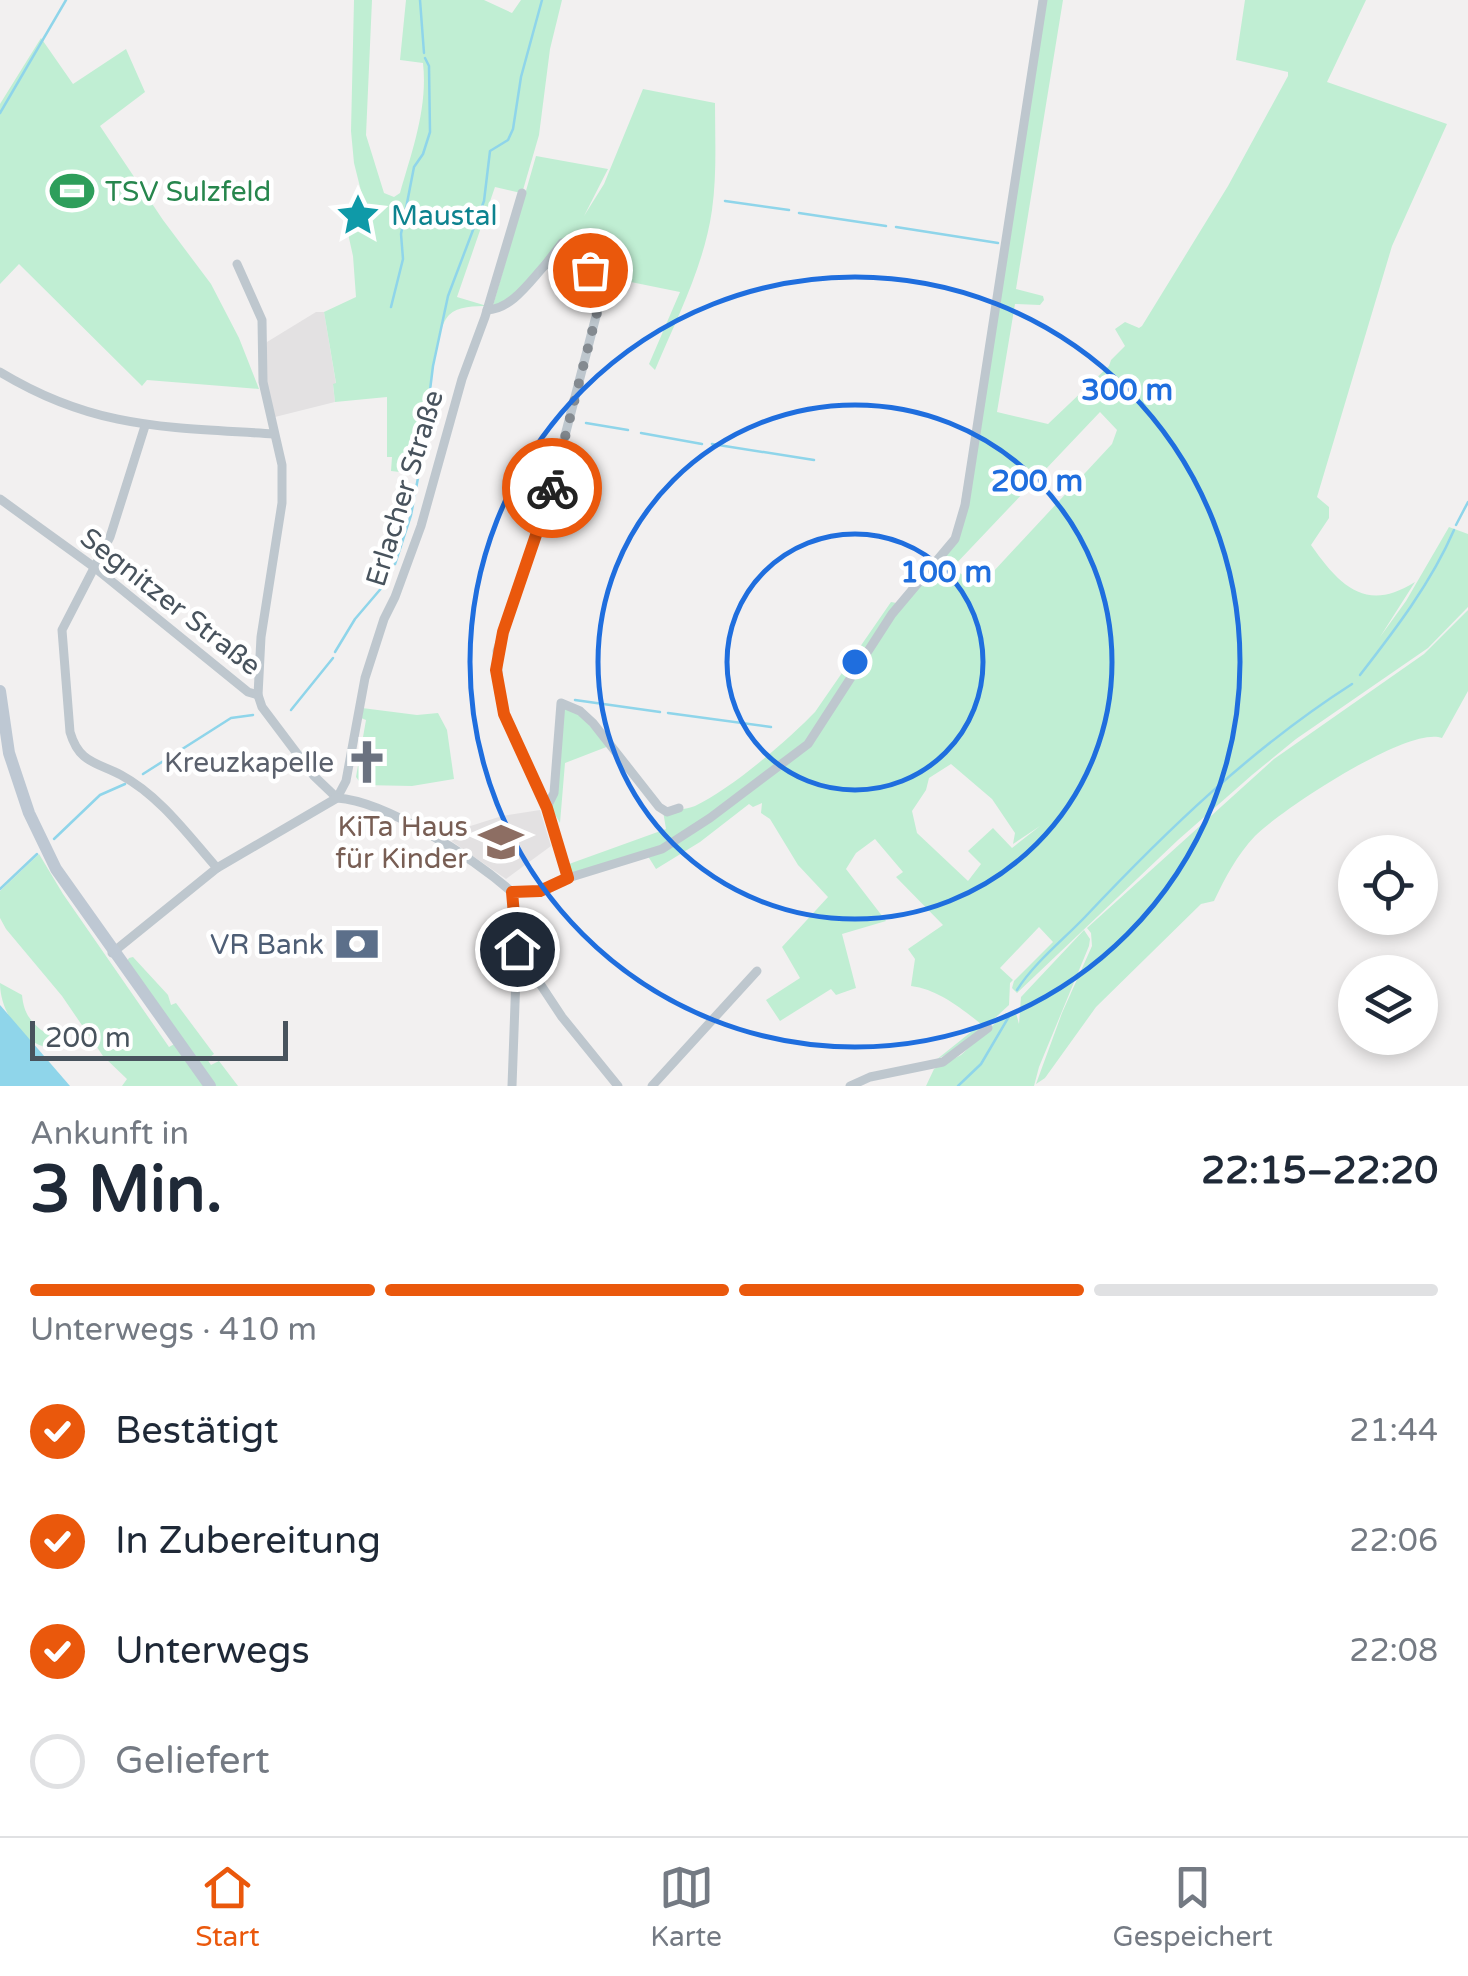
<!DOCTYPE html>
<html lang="de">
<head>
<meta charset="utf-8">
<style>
  :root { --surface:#fff; --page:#f6f6f7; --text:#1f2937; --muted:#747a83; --line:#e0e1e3; --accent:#ea580c }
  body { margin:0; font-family:"Varela Round",sans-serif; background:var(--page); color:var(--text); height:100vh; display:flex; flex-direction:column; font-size:38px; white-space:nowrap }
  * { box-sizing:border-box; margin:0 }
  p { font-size:32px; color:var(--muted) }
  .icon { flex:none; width:55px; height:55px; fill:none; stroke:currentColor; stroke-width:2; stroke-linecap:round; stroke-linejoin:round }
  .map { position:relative; height:1086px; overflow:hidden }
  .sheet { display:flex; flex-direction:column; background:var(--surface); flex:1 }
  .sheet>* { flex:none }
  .fabs { position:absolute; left:1338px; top:835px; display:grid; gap:20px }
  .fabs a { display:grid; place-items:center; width:100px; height:100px; border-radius:50%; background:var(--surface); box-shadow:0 5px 15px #0003; font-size:50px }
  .scale { position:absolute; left:30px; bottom:25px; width:258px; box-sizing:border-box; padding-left:10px; border:5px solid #48535d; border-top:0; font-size:28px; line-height:35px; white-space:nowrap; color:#48535d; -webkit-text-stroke:8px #fff; paint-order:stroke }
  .pin { position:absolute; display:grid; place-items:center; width:85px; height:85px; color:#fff; margin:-42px; border:5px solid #fff; border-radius:50%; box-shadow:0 2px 10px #0007 }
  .courier { position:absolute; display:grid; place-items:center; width:100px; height:100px; margin:-50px; border:8px solid #ea580c; border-radius:50%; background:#fff; color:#222; box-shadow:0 2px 12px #0007 }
  .summary em { font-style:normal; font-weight:700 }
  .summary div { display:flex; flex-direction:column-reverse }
  .summary { display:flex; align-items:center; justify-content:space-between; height:170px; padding:0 30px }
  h1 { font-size:65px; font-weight:700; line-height:75px }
  .bar { display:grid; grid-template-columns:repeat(4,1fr); gap:15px 10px; align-content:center; height:120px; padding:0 30px }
  .bar i { height:12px; border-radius:8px; background:var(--line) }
  .bar .on { background:var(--accent) }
  .bar p { grid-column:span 4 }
  ol { padding:0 30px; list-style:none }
  li { display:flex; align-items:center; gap:30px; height:110px }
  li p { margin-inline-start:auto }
  li .icon { padding:10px; border-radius:50%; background:var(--accent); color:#fff; stroke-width:4 }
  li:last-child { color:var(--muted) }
  li i { width:55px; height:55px; border:5px solid var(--line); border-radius:50% }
  .menu { display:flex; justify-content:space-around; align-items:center; height:140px; border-top:2px solid var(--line); background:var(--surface); font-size:28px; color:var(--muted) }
  .menu a { display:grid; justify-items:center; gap:5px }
  .menu .on { color:var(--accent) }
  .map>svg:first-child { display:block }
</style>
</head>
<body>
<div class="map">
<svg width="1468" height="1086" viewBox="0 0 1468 1086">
  <rect width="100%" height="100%" fill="#f2f0f0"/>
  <!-- education -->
  <g fill="#e3e1e2">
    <polygon points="316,312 324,312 336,384 333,385 335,402 275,417 264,372 267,342"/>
    <polygon points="540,810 551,846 506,879 447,838 458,830 502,816"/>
  </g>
  <!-- green -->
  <g fill="#c0eed3" fill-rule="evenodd">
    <path d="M 354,0 L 372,0 L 366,135 L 384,193 L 394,197 L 400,193 C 412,151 428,108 423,63 L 400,60 L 406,0 L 484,0 L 512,13 L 521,0 L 562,0 L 550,49 L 539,135 L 523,190 L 521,193 L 495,187 L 457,297 L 487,306 C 475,306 458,306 449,315 C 431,333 426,433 422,462 L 408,463 L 400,472 L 391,471 L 392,457 L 387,457 L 387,397 L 335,402 L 333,384 L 336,383 L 324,312 L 356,297 L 353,256 L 345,220 L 359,220 L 366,211 L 354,163 L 351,131 Z"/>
    <path d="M 1044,0 L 1063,0 L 1016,289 L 1043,296 L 1044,300 L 1040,305 L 1015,304 L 997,412 L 1048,424 L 1109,366 L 1111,360 L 1125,346 L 1115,329 L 1125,322 L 1139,328 L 1142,326 L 1228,186 L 1288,76 L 1288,72 L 1236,60 L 1245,0 L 1366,0 L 1327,82 L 1447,124 L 1392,246 L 1317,497 L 1329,507 L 1329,518 L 1311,545 C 1340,586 1366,613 1415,582 L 1380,637 L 1406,601 L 1449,527 L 1468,534 L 1468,607 L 1428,648 L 1296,739 L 1252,775 L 1178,840 L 1017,993 L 1012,988 L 1014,981 L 1053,942 L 1039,927 L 1000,968 L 1013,980 L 1010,983 L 1009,1005 L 968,1043 L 936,1060 L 981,1024 C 961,1008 937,989 911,986 L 915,959 L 908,949 L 943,925 L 896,877 L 903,872 L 875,839 L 856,853 L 846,869 L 886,921 L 842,934 L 856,988 L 836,995 L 831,989 L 780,1021 L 766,1000 L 800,978 L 782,947 L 828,897 L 798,865 L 770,819 L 761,813 L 762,803 L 753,807 L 749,804 L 700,842 L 656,869 L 646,853 L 573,875 L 569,864 L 666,829 L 663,811 C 674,810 685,810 695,806 C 731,789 787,741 815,712 L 891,602 L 902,604 L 955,540 ZM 1100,412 L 1117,430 L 1112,444 L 980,586 L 952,568 ZM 951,764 L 992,799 L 1015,833 L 1013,844 L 1040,826 L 1012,848 L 993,828 L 968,851 L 981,864 L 968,881 L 917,833 L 912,811 L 926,790 L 929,778 Z"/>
    <polygon points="41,38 73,84 126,49 145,92 100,126 163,220 211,284 239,338 259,389 147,380 142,386 19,264 0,284 0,104"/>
    <path d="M 643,89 L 715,103 C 715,138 717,175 712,210 C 704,266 677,318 655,370 L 649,364 L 680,292 L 616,279 L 603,282 L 600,275 L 552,264 L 514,296 L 492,309 L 536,156 L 608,169 L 584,216 L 604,184 Z"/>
    <path d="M 1468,610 L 1468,691 L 1442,738 C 1409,725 1281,810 1255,836 C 1237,855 1225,878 1214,901 L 1201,904 L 1096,1007 L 1045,1078 L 1036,1084 L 1062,1013 L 1092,946 L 1091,933 L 1087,928 L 1274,759 L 1424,654 Z"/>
    <polygon points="562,705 572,707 609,746 565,763 560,823 550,806"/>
    <polygon points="362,708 417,715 438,713 447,730 454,779 412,786 362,785 356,777 366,720 361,718"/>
    <polygon points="39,854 63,894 169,1047 178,1042 124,966 129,958 133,957 168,995 171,1005 176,1003 214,1054 207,1059 211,1065 219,1061 238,1086 122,1086 127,1079 103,1056 62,996 6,929 0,918 0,891"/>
    <polygon points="1084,930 1090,939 1089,946 1039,1067 1034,1086 926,1086 934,1069 961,1055 1006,1013 1016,1013 1019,1024 1021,997"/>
    <path d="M 0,983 L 22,995 C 24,1016 33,1025 50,1036 L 45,1047 C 18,1039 0,1009 0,983 Z"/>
  </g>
  <!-- water -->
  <polygon fill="#8fd5ea" points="0,1005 70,1086 0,1086"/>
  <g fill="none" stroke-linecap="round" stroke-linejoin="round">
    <!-- stream -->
    <g stroke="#8fd5ea" stroke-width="2.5">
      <polyline points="420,0 424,53"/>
      <polyline points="0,113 66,0"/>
      <polyline points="725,201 789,210"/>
      <polyline points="799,213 886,226"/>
      <polyline points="896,227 998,243"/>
      <polyline points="391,307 403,259 401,234 414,167 423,154 430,132 429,66 425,58"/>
      <polyline points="586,423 628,430"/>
      <polyline points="641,433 702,444"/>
      <polyline points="712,444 814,460"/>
      <polyline points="1456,525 1468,502"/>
      <polyline points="395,564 411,515 421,462 433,366 448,296 484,201 490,151 508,140 513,129 521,77 542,0"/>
      <polyline points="335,652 355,619 384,585"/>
      <path d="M 1360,675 C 1395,630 1431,583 1454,530"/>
      <polyline points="575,700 660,712"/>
      <polyline points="291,710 333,658"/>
      <polyline points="668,713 771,727"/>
      <polyline points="143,774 231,718 253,715"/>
      <polyline points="54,839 100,795 125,784"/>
      <polyline points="0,889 37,854"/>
      <path d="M 1017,990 C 1034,963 1063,940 1085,917 C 1167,830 1252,748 1352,684"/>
      <polyline points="958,1086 981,1064 1011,1013"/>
    </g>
    <!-- street -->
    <g stroke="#bec7ce" stroke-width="9">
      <polyline points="237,264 262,320 263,382 282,465 282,503 261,637 258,695 262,707 314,776 337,798"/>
      <polyline points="546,264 562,243"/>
      <path d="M 487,310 C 512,309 530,281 546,264 L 590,270 L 602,282 L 601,297 L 548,501 L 497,651 L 499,692 L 504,713 L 547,807 L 568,878"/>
      <path d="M 0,372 C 96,430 168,427 274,434"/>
      <path d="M 145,426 L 110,537 L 62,630 L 70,732 C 79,763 96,762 121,775 C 160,796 188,835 217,868"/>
      <polyline points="0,499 94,567 248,692 258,695"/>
      <polyline points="337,798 346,781 365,678 384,619 395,597 421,526 462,379 485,317 522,193"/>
      <polyline points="547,807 554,793 561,703 580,711 593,723 659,807 667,812 679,808"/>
      <polyline points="512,892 540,891 568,878 662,849 710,818 808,744 892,614 955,539 965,505 1043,0"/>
      <polyline points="512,892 517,949 562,1017 618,1086"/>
      <path d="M 112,953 L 217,868 L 337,798 C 387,801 474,859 512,892"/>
      <polyline points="512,1086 517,949"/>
      <polyline points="652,1086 757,971"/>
      <polyline points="850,1086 870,1077 943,1062 988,1028"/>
    </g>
    <!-- secondary -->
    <polyline stroke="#bec8d3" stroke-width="12" points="0,691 9,753 29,813 56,869 210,1086"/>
  </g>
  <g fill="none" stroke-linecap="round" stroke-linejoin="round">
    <!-- done -->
    <polyline stroke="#848a90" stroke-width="10" stroke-dasharray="0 18" points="552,488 601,297 602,282 590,270"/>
    <!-- route -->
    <polyline stroke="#ea580c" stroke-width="12" points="517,949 512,892 540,891 568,878 547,808 504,714 496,670 503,632 552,488"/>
  </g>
  <!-- distance rings -->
  <g fill="none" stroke="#1f6ede" stroke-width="5">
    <circle cx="855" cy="662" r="128"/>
    <circle cx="855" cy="662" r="257"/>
    <circle cx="855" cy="662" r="385"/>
  </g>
  <!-- icons -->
  <defs>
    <g id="stadium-bare" transform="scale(3.45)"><path d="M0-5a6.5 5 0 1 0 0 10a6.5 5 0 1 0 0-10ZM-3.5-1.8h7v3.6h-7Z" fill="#2e9e5b" stroke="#fff" stroke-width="2.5" paint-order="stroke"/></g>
    <g id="sight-bare" transform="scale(3.45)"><path d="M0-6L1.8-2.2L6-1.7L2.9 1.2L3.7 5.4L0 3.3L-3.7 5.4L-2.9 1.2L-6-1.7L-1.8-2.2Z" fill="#0f9aa8" stroke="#fff" stroke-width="2.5" paint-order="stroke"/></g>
    <g id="church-bare" transform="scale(3.45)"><path d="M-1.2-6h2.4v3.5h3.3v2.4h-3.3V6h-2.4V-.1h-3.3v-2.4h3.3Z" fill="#6b7280" stroke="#fff" stroke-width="2.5" paint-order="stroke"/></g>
    <g id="school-bare" transform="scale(3.45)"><path d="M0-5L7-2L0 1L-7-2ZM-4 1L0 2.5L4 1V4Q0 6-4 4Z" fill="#8d6e63" stroke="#fff" stroke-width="2.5" paint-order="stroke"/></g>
    <g id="bank-bare" transform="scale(3.45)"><path d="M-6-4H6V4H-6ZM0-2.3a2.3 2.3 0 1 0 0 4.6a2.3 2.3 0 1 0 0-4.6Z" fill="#5c6f8a" stroke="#fff" stroke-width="2.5" paint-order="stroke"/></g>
  </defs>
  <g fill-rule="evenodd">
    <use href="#stadium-bare" x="72" y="191"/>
    <use href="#sight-bare" x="358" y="215"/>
    <use href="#church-bare" x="367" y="762"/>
    <use href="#school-bare" x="501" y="842"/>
    <use href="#bank-bare" x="357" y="944"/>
  </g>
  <g text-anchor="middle" stroke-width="9" stroke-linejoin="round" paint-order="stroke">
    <!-- leisure labels -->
    <g font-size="28" fill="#27864d" stroke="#fff" text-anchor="start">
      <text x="105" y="201">TSV Sulzfeld</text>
    </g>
    <!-- culture labels -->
    <g font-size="28" fill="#0d838f" stroke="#fff" text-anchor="start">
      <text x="391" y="225">Maustal</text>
    </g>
    <!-- street labels -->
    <g font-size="28" fill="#48535d" stroke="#fff">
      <text transform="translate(404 488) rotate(-73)" y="10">Erlacher Straße</text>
      <text transform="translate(171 601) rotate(38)" y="10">Segnitzer Straße</text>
    </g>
    <!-- worship labels -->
    <g font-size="28" fill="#5b616d" stroke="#fff" text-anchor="end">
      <text x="334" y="772">Kreuzkapelle</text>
    </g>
    <!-- education labels -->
    <g font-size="28" fill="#785e54" stroke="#fff" text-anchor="end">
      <text x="468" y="836">KiTa Haus<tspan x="468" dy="32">für Kinder</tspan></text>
    </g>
    <!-- service labels -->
    <g font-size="28" fill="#4e5e75" stroke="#fff" text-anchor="end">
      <text x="324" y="954">VR Bank</text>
    </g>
  </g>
  <circle cx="855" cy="662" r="15" fill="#1f6ede" stroke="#fff" stroke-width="5"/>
  <g font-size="30" text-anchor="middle" font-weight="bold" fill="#1f6ede" stroke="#fff" stroke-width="9" stroke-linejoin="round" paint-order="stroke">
    <text x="1127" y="400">300 m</text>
    <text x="1037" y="491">200 m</text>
    <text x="946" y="582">100 m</text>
  </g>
</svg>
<div class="fabs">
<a><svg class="icon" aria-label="locate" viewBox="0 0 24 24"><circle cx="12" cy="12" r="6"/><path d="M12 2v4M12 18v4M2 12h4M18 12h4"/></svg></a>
<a><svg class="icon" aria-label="layers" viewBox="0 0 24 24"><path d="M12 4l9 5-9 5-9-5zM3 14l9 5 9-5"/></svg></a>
</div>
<div class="scale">200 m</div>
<div class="pin" style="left:590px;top:270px;background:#ea580c"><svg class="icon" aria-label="bag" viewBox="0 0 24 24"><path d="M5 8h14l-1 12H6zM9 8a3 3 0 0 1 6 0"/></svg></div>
<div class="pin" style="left:517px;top:949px;background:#1f2937"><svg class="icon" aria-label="home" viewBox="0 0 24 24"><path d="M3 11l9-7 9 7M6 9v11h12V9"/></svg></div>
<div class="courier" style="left:552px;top:488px"><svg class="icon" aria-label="bike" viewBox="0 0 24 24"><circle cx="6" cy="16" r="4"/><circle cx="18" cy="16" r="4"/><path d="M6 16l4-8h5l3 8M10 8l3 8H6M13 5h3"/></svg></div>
</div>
<section class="sheet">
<div class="summary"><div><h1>3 Min.</h1><p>Ankunft in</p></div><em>22:15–22:20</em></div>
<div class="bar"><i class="on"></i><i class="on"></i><i class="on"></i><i></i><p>Unterwegs · 410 m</p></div>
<ol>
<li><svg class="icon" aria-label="check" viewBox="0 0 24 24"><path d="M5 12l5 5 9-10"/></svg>Bestätigt<p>21:44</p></li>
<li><svg class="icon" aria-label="check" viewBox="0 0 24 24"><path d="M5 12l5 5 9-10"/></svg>In Zubereitung<p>22:06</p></li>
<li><svg class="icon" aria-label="check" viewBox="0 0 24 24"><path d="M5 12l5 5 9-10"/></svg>Unterwegs<p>22:08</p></li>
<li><i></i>Geliefert</li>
</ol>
</section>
<nav class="menu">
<a class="on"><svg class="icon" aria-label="home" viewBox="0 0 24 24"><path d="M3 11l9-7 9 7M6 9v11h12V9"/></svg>Start</a>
<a><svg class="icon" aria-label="map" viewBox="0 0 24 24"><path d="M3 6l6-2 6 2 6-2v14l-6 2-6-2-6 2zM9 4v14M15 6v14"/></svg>Karte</a>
<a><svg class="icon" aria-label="saved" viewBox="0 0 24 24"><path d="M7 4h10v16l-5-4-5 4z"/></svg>Gespeichert</a>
</nav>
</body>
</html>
